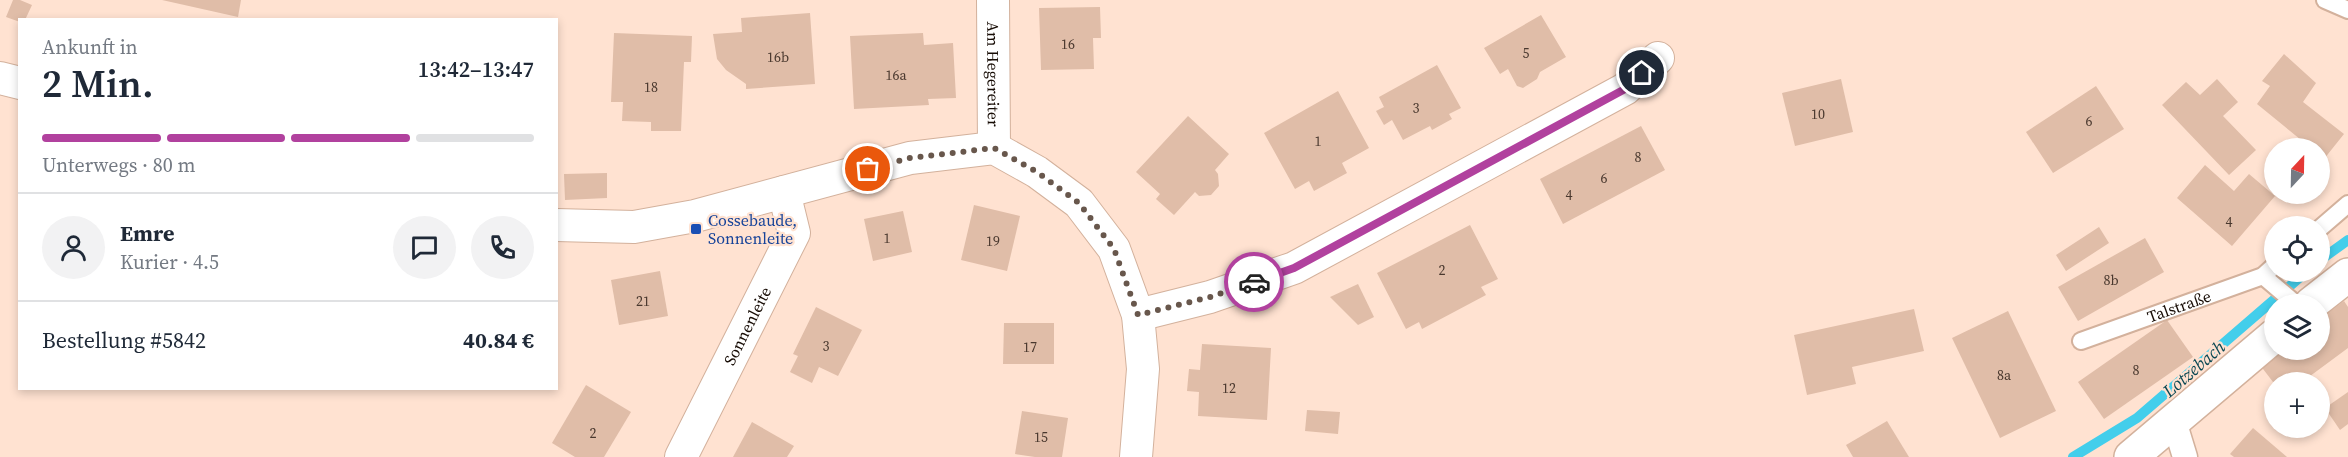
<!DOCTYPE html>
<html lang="de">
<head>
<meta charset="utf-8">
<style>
  :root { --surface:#fff; --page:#f2f2f3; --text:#1f2937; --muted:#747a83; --line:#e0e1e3; --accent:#b1419e }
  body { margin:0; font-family:"Source Serif 4",serif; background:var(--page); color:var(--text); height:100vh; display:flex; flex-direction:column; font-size:22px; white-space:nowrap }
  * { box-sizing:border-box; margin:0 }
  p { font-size:20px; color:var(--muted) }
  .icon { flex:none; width:33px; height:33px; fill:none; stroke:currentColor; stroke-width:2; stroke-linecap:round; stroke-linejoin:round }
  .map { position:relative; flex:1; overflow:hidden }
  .details { position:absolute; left:18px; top:18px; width:540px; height:372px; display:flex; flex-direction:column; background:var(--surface); border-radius:0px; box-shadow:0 3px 9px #0003 }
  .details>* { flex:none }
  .needle { width:39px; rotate:22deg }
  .controls { position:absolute; left:2264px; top:138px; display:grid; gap:12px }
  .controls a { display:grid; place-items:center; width:66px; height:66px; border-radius:50%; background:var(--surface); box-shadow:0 3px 9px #0003; font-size:30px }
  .pin { position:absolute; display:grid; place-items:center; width:51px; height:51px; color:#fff; margin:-26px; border:3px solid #fff; border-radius:50%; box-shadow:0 2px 6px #0007 }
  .courier { position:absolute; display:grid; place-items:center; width:60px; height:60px; margin:-30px; border:4px solid #b1419e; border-radius:50%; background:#fff; color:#222; box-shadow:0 2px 8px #0007 }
  .summary em { font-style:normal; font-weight:600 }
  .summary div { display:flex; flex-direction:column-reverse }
  .summary { display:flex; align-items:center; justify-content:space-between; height:102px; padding:0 24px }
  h1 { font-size:39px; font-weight:600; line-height:45px }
  .bar { display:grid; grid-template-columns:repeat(4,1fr); gap:9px 6px; align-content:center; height:72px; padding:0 24px }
  .bar i { height:8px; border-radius:4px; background:var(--line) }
  .bar .selected { background:var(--accent) }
  .bar p { grid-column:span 4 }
  .line { display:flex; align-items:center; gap:15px; padding:0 24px; border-top:2px solid var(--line) }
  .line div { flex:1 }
  .round { display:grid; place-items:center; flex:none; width:63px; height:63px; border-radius:32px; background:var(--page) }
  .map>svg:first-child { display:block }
</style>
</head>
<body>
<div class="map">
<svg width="2348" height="457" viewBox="0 0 2348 457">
  <rect width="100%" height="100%" fill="#ffe2d1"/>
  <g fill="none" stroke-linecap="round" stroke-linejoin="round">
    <!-- stream -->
    <g stroke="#43ceeb" stroke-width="10">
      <polyline points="2319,261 2348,240"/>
      <polyline points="2073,457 2137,418 2306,272"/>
    </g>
  </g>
  <!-- building -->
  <g fill="#e0bda8">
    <polygon points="13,0 20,0 32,5 25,20 20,20 20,22 6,17"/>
    <polygon points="162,0 241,0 238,17"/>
    <polygon points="1100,7 1101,38 1093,38 1094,69 1041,70 1039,8"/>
    <polygon points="810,13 815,84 746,89 746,84 726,70 717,59 713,34 742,32 741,18"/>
    <polygon points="1541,15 1566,57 1540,72 1537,79 1523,88 1517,86 1508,69 1500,74 1484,48"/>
    <polygon points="614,33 692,36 691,62 684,62 681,131 651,131 651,122 622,121 623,102 611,102"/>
    <polygon points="923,33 924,45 953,43 956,98 928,99 929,105 854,109 850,36"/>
    <polygon points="2284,54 2316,83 2303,102 2344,134 2324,159 2319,155 2319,148 2311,148 2257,104 2270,86 2262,81"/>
    <polygon points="1437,65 1461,108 1449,114 1452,119 1432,130 1430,126 1403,140 1392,120 1384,125 1376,111 1384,107 1379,97"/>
    <polygon points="1841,79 1853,132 1795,146 1782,93"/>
    <polygon points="2217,79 2238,102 2223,116 2256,150 2229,175 2162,105 2186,82 2200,95"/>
    <polygon points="2096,86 2124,129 2053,173 2026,132"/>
    <polygon points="1338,91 1369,148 1342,163 1347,173 1314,191 1309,181 1295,189 1264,133"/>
    <polygon points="1188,116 1229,154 1215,170 1218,174 1219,186 1211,195 1199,196 1195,192 1174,215 1156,199 1160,194 1136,172"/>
    <polygon points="1641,126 1665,170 1563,224 1540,179"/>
    <polygon points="2205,165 2234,191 2249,174 2275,196 2232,246 2177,198"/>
    <polygon points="607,173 607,198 565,200 564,174"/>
    <polygon points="974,205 1020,216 1007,271 961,260"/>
    <polygon points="903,211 912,252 873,261 864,219"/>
    <polygon points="1470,225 1498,279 1481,287 1486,295 1422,329 1419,322 1406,329 1377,273"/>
    <polygon points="2099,227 2109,243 2066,271 2056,255"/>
    <polygon points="2145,238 2164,272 2078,321 2058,287"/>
    <polygon points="660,271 668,316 619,325 611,280"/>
    <polygon points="1358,284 1374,317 1358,325 1330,297"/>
    <polygon points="2344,301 2348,307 2348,348 2302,382 2273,382 2260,365 2280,350 2319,350 2319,320"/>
    <polygon points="816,307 862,330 838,376 819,367 812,383 790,372 798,356 793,354"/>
    <polygon points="1914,309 1924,351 1852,367 1856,384 1807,395 1794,335"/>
    <polygon points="2008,311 2056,411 2000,438 1952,338"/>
    <polygon points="2167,320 2193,357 2104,419 2078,382"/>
    <polygon points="1004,323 1054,323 1054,364 1003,364"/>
    <polygon points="1202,344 1271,348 1267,420 1198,416 1199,392 1187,391 1189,369 1200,370"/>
    <polygon points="586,385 631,412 604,457 575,457 552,443"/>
    <polygon points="2348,392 2348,424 2340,430 2325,408"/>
    <polygon points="1307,410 1340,412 1338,434 1305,431"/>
    <polygon points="1022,411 1068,418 1062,457 1035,457 1015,454"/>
    <polygon points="1887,421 1909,457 1853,457 1846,445"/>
    <polygon points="752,422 794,446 787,457 733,457"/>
    <polygon points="2253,428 2287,457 2234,457 2230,454"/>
  </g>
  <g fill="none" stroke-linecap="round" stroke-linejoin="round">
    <!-- service casing -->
    <g stroke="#d3b19c" stroke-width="20">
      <g id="service">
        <polyline points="2325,0 2348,10"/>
        <polyline points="2319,229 2348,204"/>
        <polyline points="2263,276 2296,304"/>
        <path id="s1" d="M 2081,341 L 2263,276 L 2274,266"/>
      </g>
    </g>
    <!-- pedestrian casing -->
    <g stroke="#d3b19c" stroke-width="27">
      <polyline id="pedestrian" points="2174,421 2185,457"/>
    </g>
    <!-- minor casing -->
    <g stroke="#d3b19c" stroke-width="34">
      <g id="minor">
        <path id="s2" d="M 993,0 L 994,148"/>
        <polyline points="0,78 20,83"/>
        <polyline points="556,225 634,227 695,216 910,158 994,148 1037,172 1079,203 1114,249 1138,315 1143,369 1136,457"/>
        <polyline points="1138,315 1210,297 1294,268 1625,89 1658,58"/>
        <path id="s3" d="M 681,457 L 794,233 L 784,192"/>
      </g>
    </g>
    <!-- tertiary casing -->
    <g stroke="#d3b19c" stroke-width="36">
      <g id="tertiary">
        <polyline points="2311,304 2348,275"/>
        <polyline points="2131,457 2274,336"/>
      </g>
    </g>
    <!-- service -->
    <use href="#service" stroke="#fff" stroke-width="16"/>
    <!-- pedestrian -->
    <use href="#pedestrian" stroke="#fff" stroke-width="24"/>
    <!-- minor -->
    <use href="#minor" stroke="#fff" stroke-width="32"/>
    <!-- tertiary -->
    <use href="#tertiary" stroke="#fff" stroke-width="33"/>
  </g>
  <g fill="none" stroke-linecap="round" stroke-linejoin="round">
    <!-- done -->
    <polyline stroke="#68574c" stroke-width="6" stroke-dasharray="0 10.8" points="868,169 910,158 994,148 1037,172 1079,203 1114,249 1138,315 1210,297 1254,282"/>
    <!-- route -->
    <polyline stroke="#b1419e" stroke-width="8" points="1254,282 1294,268 1625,89 1642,73"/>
  </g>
  <!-- markers -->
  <rect fill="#1a4fb4" stroke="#ffe2d1" stroke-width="2" x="690" y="223" width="12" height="12" rx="3"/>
  <g text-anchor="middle" stroke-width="4.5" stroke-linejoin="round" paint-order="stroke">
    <!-- number labels -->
    <g font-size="14" fill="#49382e">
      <text x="1068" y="49">16</text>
      <text x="1526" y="58">5</text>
      <text x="778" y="62">16b</text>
      <text x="896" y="80">16a</text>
      <text x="651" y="92">18</text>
      <text x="1416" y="113">3</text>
      <text x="1818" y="119">10</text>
      <text x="2089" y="126">6</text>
      <text x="1318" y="146">1</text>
      <text x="1638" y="162">8</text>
      <text x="1604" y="183">6</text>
      <text x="1569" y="200">4</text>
      <text x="2229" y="227">4</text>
      <text x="887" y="243">1</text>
      <text x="993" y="246">19</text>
      <text x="1442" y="275">2</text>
      <text x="2111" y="285">8b</text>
      <text x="643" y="306">21</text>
      <text x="826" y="351">3</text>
      <text x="1030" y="352">17</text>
      <text x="2136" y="375">8</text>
      <text x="2004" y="380">8a</text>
      <text x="1229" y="393">12</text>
      <text x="593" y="438">2</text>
      <text x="1041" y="442">15</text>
    </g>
    <!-- street labels -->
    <g font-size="16" fill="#170c05" stroke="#ffe2d1">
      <text dy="6" stroke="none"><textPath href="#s2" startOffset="74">Am Hegereiter</textPath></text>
      <text dy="6" stroke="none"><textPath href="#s1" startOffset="104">Talstraße</textPath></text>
      <text dy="6" stroke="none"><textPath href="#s3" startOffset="147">Sonnenleite</textPath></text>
    </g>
    <!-- transit labels -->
    <g font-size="16" fill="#164399" stroke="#ffe2d1" text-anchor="start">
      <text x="708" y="226">Cossebaude,<tspan x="708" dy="18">Sonnenleite</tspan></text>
    </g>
    <!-- water labels -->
    <g font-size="18" font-style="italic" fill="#094753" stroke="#ffe2d1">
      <text transform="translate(2194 369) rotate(-41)" y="6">Lotzebach</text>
    </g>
  </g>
</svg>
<div class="controls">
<a><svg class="needle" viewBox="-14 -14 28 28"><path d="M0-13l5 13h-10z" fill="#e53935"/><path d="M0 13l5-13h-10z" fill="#747a83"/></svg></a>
<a><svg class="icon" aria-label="locate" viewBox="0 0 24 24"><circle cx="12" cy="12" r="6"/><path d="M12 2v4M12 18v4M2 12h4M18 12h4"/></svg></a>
<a><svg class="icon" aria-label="layers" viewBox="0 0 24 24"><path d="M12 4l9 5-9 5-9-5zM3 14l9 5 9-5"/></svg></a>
<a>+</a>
</div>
<div class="pin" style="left:868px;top:169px;background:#ea580c"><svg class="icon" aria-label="bag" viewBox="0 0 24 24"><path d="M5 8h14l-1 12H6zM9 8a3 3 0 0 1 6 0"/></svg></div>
<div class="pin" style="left:1642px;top:73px;background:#1f2937"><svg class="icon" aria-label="home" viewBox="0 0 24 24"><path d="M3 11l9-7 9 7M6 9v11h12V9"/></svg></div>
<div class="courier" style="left:1254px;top:282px"><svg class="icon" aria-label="car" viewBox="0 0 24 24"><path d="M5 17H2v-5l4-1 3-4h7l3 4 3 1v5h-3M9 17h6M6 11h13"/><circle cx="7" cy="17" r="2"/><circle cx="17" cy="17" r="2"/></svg></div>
<section class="details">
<div class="summary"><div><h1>2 Min.</h1><p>Ankunft in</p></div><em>13:42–13:47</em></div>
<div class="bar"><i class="selected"></i><i class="selected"></i><i class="selected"></i><i></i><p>Unterwegs · 80 m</p></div>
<div class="line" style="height:108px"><a class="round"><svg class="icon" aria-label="person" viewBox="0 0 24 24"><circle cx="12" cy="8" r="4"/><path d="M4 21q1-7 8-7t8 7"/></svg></a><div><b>Emre</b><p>Kurier · 4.5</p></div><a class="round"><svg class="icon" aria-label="chat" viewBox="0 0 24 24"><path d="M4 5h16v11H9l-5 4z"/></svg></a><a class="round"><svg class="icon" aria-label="phone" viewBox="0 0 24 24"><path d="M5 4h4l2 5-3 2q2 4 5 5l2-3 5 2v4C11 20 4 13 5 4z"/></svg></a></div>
<div class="line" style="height:78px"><div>Bestellung #5842</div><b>40.84 €</b></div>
</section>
</div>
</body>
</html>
